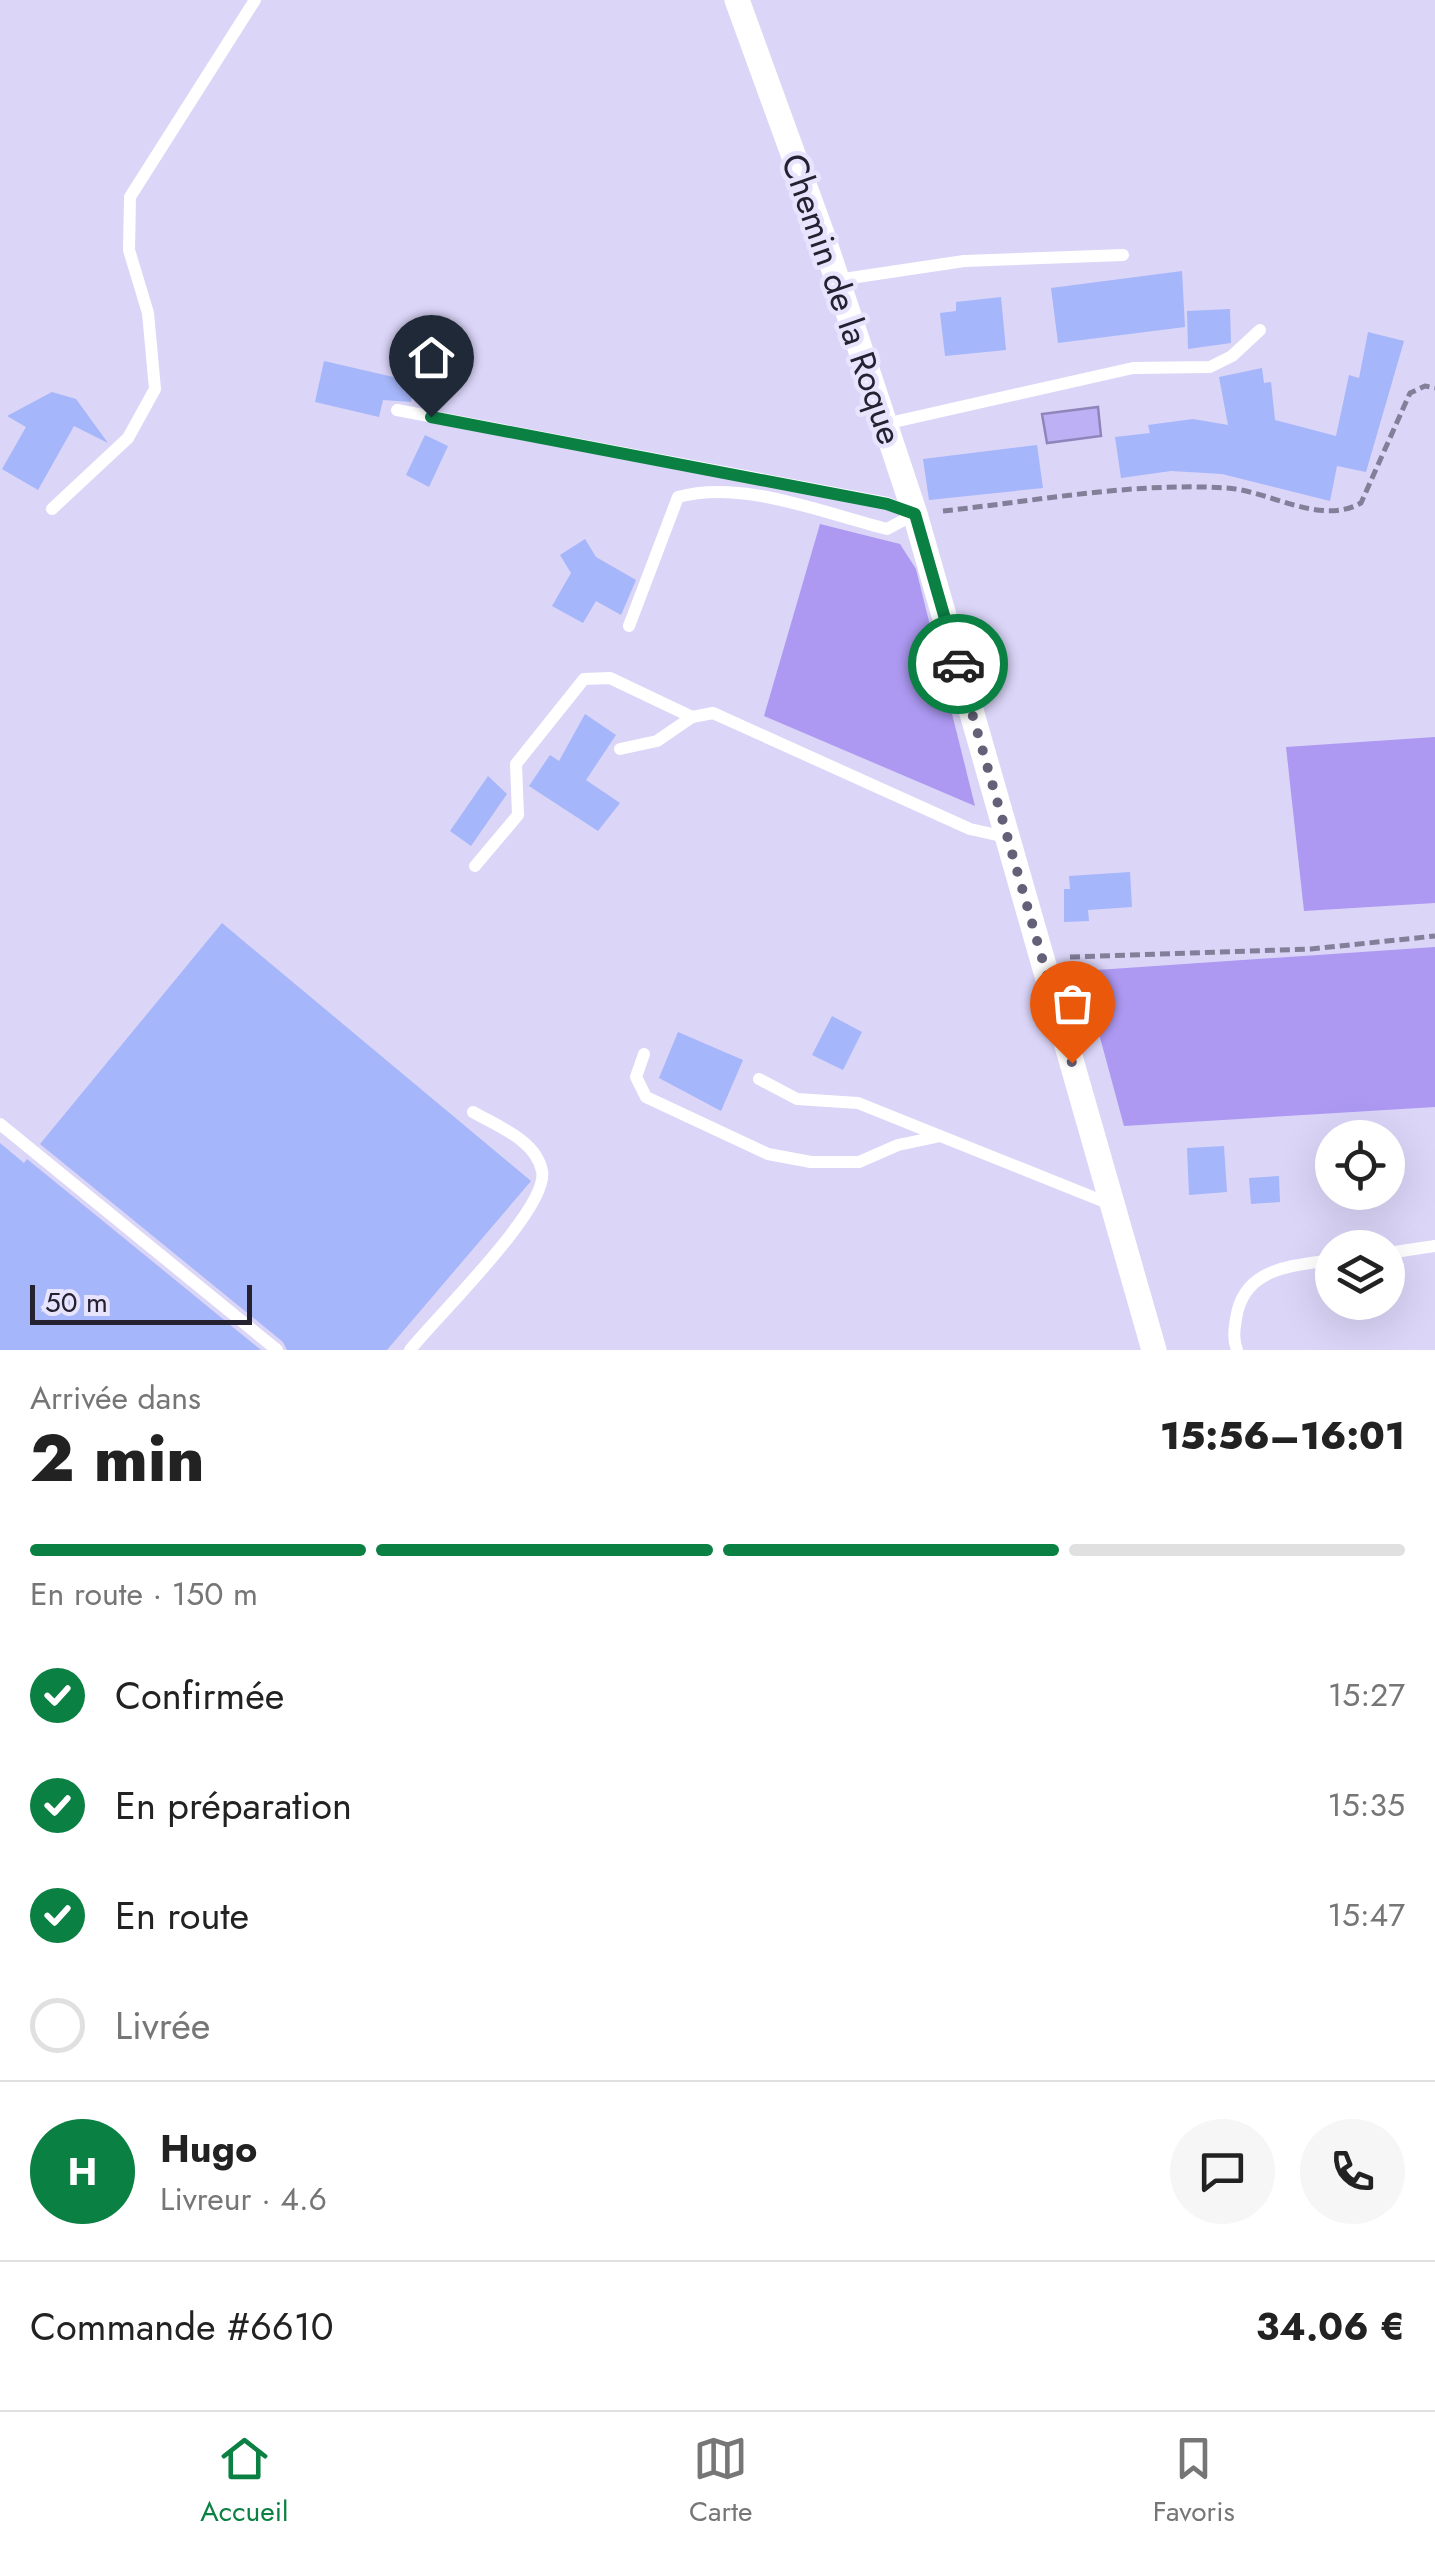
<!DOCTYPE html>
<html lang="fr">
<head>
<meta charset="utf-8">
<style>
  :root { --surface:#fff; --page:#f6f6f6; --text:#222; --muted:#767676; --line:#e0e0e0; --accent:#0b8043 }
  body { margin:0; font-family:Jost,sans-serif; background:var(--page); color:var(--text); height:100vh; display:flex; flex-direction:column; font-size:38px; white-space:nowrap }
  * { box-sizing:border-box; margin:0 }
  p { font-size:32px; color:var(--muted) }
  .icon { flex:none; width:55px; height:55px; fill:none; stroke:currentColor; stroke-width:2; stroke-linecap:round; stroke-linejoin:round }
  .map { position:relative; height:1350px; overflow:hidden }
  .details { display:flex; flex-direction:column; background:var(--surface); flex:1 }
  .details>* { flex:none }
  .controls { position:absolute; left:1315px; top:1120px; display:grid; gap:20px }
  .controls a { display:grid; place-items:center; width:90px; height:90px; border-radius:50%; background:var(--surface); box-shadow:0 10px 40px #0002; font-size:50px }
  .scale { position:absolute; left:30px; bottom:25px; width:222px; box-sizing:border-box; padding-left:10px; border:5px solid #242131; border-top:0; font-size:28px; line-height:35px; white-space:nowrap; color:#242131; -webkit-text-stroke:8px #e8e4fe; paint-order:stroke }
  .pin { position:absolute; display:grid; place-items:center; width:85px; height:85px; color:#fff; margin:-102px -42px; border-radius:50% 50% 50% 0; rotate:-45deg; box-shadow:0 0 10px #0007 }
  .pin .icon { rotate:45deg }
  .courier { position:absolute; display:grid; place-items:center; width:100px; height:100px; margin:-50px; border:8px solid #0b8043; border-radius:50%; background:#fff; color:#222; box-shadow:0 2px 12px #0007 }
  .headline em { font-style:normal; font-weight:800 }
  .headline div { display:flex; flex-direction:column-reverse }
  .headline { display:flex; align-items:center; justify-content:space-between; height:170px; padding:0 30px }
  h1 { font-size:65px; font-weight:800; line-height:75px }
  .bar { display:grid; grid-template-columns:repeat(4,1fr); gap:15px 10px; align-content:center; height:120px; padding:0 30px }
  .bar i { height:12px; border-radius:8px; background:var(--line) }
  .bar .selected { background:var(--accent) }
  .bar p { grid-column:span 4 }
  .line { display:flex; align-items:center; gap:25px; padding:0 30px; border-top:2px solid var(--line) }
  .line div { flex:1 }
  .round { display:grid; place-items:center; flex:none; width:105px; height:105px; border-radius:52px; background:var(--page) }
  ol { padding:0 30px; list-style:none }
  li { display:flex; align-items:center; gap:30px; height:110px }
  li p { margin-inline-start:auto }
  li .icon { padding:10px; border-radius:50%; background:var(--accent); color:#fff; stroke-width:4 }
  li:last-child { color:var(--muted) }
  li i { width:55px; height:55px; border:5px solid var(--line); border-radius:50% }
  .dock { display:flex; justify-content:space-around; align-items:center; height:140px; border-top:2px solid var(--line); background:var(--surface); font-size:28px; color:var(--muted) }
  .dock a { display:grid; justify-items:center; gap:5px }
  .dock .selected { color:var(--accent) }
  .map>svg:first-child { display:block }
</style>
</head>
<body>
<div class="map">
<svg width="1435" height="1350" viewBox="0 0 1435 1350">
  <rect width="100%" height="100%" fill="#dbd5f8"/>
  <!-- green -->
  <g fill="#ad99f2">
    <polygon points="820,524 900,544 916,569 975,806 764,716"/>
    <polygon points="1435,737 1435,903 1304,911 1286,747"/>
    <polygon points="1435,947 1435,1107 1124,1126 1082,971"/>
  </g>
  <!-- water -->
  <polygon fill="#beb0f5" stroke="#9085ba" stroke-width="2.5" points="1098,407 1101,436 1047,443 1042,414"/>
  <!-- building -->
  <g fill="#a5b6fa">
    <polygon points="1182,271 1185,327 1058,343 1051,288"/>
    <polygon points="1001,297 1006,350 945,356 940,313 956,311 956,302"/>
    <polygon points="1230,309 1231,343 1188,349 1187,311"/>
    <polygon points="1368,332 1404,341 1366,472 1337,466 1330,501 1222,474 1171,471 1121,478 1115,437 1150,433 1148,425 1193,419 1228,425 1219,377 1262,368 1264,383 1271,382 1275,420 1336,436 1349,375 1359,378"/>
    <polygon points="324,361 415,382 411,402 383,400 379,417 315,402"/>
    <polygon points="52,392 76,399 108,443 74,426 38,490 2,469 26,427 7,416"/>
    <polygon points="425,435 448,446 429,487 406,475"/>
    <polygon points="1037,445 1043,488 929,500 923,459"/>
    <polygon points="585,539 596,557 636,580 621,615 596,601 583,623 552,606 571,573 560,555"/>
    <polygon points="585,714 616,735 586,780 620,803 598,831 529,786 550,755 559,761"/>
    <polygon points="488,776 507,794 471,846 450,831"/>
    <polygon points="1130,872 1132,907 1088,910 1089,921 1064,922 1064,889 1070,889 1069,876"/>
    <polygon points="222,923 531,1181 387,1350 287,1350 283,1342 40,1144"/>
    <polygon points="832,1016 862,1032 843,1070 812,1055"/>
    <polygon points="678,1032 743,1060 721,1111 659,1078"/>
    <polygon points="0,1143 24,1163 27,1159 261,1350 0,1350"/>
    <polygon points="1224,1146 1227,1192 1189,1195 1187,1148"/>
    <polygon points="1279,1176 1280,1202 1251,1204 1249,1178"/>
  </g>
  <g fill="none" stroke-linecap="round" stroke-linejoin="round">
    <!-- path -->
    <g stroke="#837f99" stroke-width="5" stroke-dasharray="10 5" stroke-linecap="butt">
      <path d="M 943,511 C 1036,501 1133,482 1227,488 C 1270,491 1320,526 1361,503 L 1410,393 L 1425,386 L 1435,388"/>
      <polyline points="1070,957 1311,949 1435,936"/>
    </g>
    <!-- lane -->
    <g stroke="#fff" stroke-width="12">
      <polyline points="837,280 964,261 1123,255"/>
      <polyline points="397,410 887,503 913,513"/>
      <polyline points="885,424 1133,368 1210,367 1232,356 1260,330"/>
      <polyline points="52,509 128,438 155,389 148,313 129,250 130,197 255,0"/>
      <path d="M 629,626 L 678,497 C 742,479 823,513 887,529 L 915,514"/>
      <polyline points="620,749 657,741 692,717 713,713 970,829 1006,837"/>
      <polyline points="475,866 518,815 516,764 584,679 610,678 692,717"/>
      <polyline points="644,1054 636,1077 646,1097 768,1154 811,1162 859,1162 898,1145 936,1137"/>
      <polyline points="759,1079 797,1099 858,1103 1110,1204"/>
      <polyline points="0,1124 277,1350"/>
      <polyline points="1388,1253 1435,1246"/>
      <path d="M 410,1350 C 437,1316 550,1207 542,1171 C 536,1140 497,1126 473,1112"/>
      <path d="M 1237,1350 C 1233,1339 1234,1331 1236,1319 C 1243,1268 1290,1266 1332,1260"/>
    </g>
    <!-- street -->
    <polyline stroke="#fff" stroke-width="25" points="737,0 821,231 915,514 1154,1350"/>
  </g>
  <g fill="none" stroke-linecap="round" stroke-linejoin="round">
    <!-- done -->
    <polyline stroke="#646077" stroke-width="10" stroke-dasharray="0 18" points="958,664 1072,1063"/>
    <!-- route -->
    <polyline stroke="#0b8043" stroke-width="12" points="431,417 887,504 915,514 958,664"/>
  </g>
  <g text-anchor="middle" stroke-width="9" stroke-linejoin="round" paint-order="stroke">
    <!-- street labels -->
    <g font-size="35" fill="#242131" stroke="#e8e4fe">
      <text transform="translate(842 299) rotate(71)" y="12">Chemin de la Roque</text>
    </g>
  </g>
</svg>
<div class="controls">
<a><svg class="icon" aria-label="locate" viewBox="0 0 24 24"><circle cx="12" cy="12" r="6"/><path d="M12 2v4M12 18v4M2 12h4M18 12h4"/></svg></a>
<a><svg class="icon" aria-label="layers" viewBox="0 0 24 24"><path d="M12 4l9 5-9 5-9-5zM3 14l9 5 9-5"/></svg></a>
</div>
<div class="scale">50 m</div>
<div class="pin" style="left:1072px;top:1063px;background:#ea580c"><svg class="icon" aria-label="bag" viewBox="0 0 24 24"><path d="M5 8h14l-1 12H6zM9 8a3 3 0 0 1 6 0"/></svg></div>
<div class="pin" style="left:431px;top:417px;background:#1f2937"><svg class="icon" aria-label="home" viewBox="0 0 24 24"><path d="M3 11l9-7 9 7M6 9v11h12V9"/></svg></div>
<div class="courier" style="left:958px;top:664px"><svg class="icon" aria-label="car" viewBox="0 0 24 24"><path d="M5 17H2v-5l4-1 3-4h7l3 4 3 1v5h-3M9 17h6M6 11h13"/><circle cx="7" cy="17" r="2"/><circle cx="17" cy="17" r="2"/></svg></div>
</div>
<section class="details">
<div class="headline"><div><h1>2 min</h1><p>Arrivée dans</p></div><em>15:56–16:01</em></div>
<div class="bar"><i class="selected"></i><i class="selected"></i><i class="selected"></i><i></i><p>En route · 150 m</p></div>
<ol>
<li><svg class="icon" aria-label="check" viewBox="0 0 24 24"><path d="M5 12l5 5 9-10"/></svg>Confirmée<p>15:27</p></li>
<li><svg class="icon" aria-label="check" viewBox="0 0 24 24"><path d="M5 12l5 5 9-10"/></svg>En préparation<p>15:35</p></li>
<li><svg class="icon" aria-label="check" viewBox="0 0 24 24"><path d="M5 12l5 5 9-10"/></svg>En route<p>15:47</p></li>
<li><i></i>Livrée</li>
</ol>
<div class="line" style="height:180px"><b class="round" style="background:var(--accent);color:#fff">H</b><div><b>Hugo</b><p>Livreur · 4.6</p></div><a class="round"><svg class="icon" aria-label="chat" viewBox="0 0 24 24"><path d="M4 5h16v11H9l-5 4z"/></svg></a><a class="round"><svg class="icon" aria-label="phone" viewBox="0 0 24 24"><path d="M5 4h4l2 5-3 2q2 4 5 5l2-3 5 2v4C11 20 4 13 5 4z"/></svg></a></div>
<div class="line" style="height:130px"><div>Commande #6610</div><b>34.06 €</b></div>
</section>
<nav class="dock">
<a class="selected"><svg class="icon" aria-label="home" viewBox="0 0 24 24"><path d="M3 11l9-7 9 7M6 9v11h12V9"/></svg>Accueil</a>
<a><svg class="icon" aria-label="map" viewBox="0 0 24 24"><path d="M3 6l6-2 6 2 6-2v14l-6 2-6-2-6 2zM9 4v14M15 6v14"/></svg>Carte</a>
<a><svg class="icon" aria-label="saved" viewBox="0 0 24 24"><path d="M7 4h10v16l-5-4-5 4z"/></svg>Favoris</a>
</nav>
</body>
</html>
